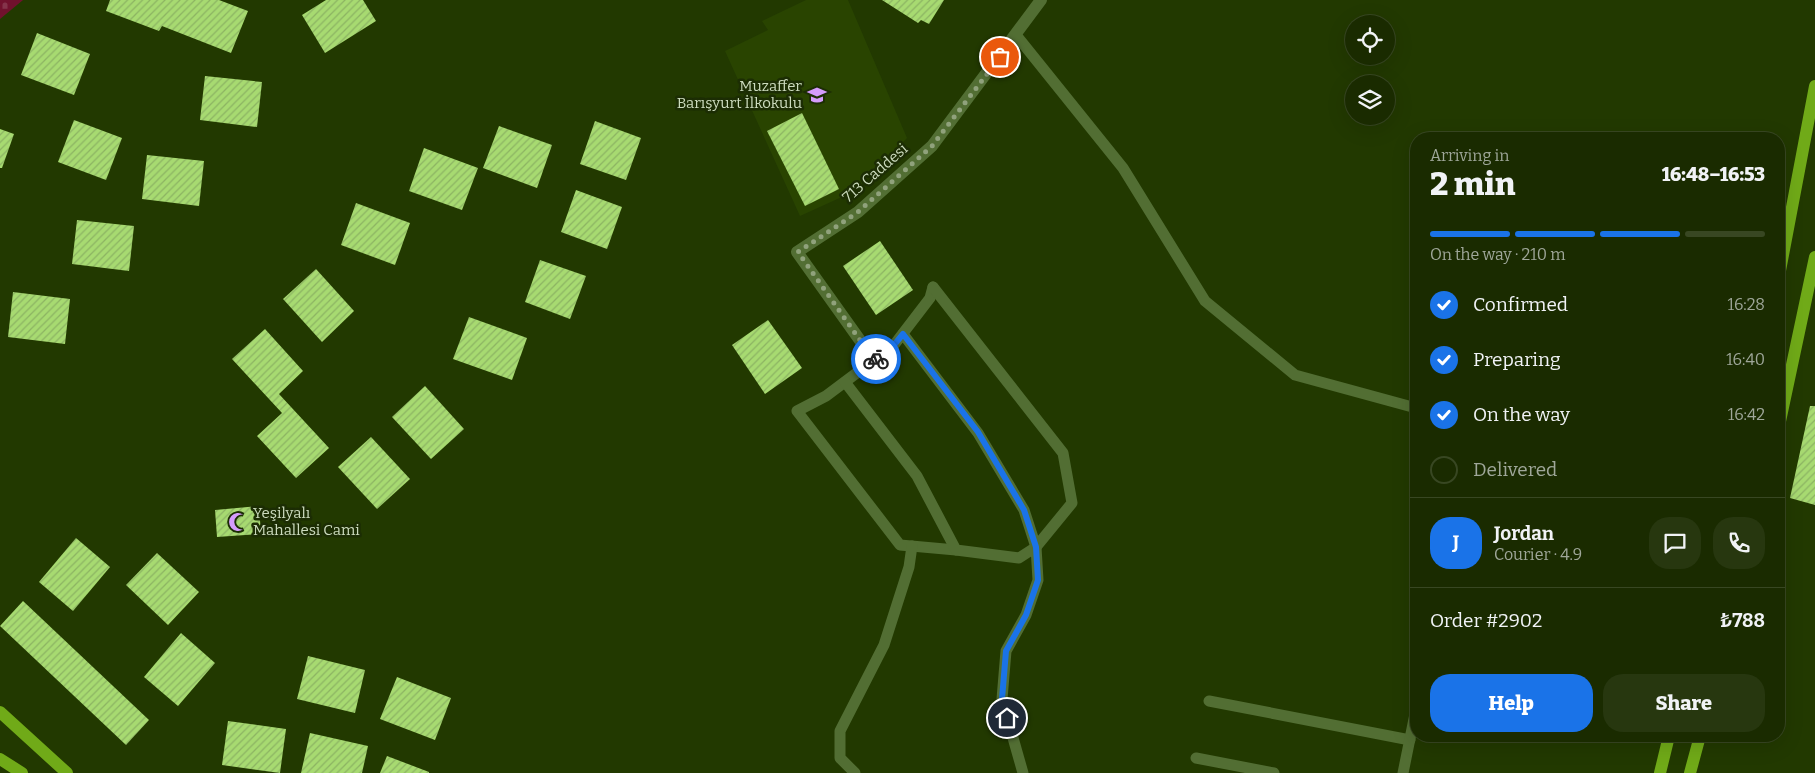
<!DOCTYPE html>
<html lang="en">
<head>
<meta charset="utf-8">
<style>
  :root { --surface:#1a2b00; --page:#27370f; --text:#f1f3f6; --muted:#9fa799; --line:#384722; --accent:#1a73e8 }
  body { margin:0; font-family:Bitter,serif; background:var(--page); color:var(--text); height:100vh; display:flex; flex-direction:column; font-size:19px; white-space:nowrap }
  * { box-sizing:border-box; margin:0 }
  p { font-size:16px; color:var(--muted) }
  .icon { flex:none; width:28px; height:28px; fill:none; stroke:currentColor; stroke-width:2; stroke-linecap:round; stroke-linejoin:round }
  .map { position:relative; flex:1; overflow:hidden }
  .sheet { position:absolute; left:1410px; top:132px; width:375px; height:610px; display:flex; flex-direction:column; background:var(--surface); border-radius:20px; box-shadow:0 5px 20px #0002,0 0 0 1px var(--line) }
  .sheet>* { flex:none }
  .controls { position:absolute; left:1345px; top:15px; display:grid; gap:10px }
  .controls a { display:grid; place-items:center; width:50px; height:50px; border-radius:50%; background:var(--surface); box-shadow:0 5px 20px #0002,0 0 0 1px var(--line); font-size:25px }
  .pin { position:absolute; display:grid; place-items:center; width:42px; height:42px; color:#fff; margin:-21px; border:2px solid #fff; border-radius:50%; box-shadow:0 1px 5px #0007 }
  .courier { position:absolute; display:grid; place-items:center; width:50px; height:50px; margin:-25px; border:4px solid #1a73e8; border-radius:50%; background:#fff; color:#222; box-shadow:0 1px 6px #0007 }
  .summary em { font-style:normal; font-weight:800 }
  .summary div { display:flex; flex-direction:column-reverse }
  .summary { display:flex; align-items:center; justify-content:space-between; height:85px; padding:0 20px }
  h1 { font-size:32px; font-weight:800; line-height:38px }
  .bar { display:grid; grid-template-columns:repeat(4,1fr); gap:8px 5px; align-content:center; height:60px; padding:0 20px }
  .bar i { height:6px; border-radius:4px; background:var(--line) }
  .bar .current { background:var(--accent) }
  .bar p { grid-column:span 4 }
  .line { display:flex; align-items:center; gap:12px; padding:0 20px; border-top:1px solid var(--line) }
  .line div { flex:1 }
  .round { display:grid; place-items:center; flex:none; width:52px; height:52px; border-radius:20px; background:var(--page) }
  ol { padding:0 20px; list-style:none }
  li { display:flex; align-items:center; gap:15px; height:55px }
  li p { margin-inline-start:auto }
  li .icon { padding:5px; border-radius:50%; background:var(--accent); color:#fff; stroke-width:4 }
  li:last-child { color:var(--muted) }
  li i { width:28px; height:28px; border:2px solid var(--line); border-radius:50% }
  .cta { display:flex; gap:10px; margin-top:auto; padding:10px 20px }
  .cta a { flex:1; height:58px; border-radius:20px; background:var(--accent); color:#fff; font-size:20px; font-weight:800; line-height:58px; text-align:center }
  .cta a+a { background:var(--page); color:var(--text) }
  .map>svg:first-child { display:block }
</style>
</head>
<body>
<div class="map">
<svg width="1815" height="773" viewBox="0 0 1815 773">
  <defs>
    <pattern id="cemetery-stones" width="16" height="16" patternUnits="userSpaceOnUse" patternTransform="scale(1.25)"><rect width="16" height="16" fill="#71112d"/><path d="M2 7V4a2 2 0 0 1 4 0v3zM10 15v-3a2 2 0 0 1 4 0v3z" fill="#84334a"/></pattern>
    <pattern id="building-hatch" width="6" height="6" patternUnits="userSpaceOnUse" patternTransform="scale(1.25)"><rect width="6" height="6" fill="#a7da71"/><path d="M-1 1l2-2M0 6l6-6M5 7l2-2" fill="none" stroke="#8cb463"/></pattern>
  </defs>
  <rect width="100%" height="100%" fill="#223900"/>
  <!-- built -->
  <polygon fill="#294400" points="806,0 848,0 907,138 855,191 800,216 725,51 768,30 762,21"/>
  <!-- cemetery -->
  <polygon fill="url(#cemetery-stones)" points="0,0 23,0 0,19"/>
  <!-- building -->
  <g fill="url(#building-hatch)">
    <polygon points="110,0 219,0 248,11 231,53 162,26 159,31 106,11"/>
    <polygon points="326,0 363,0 376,21 325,53 302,15"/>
    <polygon points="882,0 944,0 929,24 921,20 918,23"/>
    <polygon points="37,33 90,54 74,95 21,75"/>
    <polygon points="205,76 262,82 257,127 200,120"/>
    <polygon points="802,113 839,189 805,206 767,131"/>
    <polygon points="74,120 122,138 106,180 58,162"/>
    <polygon points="595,121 641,138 626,180 580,164"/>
    <polygon points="499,126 552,145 537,188 483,168"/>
    <polygon points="0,129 14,134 2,168 0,168"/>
    <polygon points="424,148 478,168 462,210 409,191"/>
    <polygon points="147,155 204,161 199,206 142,199"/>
    <polygon points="576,190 622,207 607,249 561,232"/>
    <polygon points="356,203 410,223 395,265 341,245"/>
    <polygon points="77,220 134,226 129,271 72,264"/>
    <polygon points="880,241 913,290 876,315 843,266"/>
    <polygon points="540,260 586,276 570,319 525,302"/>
    <polygon points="316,269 354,311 322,342 283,299"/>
    <polygon points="13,292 70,299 65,344 8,337"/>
    <polygon points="469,317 527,338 512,380 453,359"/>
    <polygon points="768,320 802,368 765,394 732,345"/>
    <polygon points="265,329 303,371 279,394 329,448 296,478 257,436 282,413 232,359"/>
    <polygon points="425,386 464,429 431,459 392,417"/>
    <polygon points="1810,406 1815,406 1815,505 1790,498"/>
    <polygon points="371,437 410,479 377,509 338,467"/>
    <polygon points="259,506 261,534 217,537 215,510"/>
    <polygon points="76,538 110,567 73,611 39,582"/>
    <polygon points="157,553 199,592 168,625 126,585"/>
    <polygon points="23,601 149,720 126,745 0,626"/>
    <polygon points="181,633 215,663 178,706 144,677"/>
    <polygon points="308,656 365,670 355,713 297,699"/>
    <polygon points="397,677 451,698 435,740 380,719"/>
    <polygon points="228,721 286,729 280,773 222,765"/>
    <polygon points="310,733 368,746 362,773 301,773"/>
    <polygon points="387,756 429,772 429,773 380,773"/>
  </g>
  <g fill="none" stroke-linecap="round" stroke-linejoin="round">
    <!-- minor -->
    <g stroke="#526e33" stroke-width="11">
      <polyline points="1016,35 1123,168 1205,301 1295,375 1416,408"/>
      <polyline points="933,287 930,298 894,345 826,396 797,411 900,545 956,550"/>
      <polyline points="903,334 978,433 1024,510 1036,547 1072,503 1063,453 933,287"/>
      <polyline points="845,382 917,476 956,550 1019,558 1036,547 1038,580 1026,615 1006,651 1002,699 1023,773"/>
      <polyline points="1209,701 1410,740"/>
      <polyline points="1196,758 1274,773"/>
      <polyline points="855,773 840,758 840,731 884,645 909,567 912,546"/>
      <polyline points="1403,773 1416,709"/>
    </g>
    <!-- tertiary -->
    <polyline stroke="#526e33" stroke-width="12" points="874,360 797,252 858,212 932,146 1041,0"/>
    <!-- primary -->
    <g stroke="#70aa18" stroke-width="12">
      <polyline points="1779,276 1815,86"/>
      <polyline points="1779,426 1815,257"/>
      <polyline points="0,712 67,773"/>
      <polyline points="0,759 22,773"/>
      <polyline points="1660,773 1669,736"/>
      <polyline points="1690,773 1700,736"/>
    </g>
  </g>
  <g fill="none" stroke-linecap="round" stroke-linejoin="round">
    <!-- done -->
    <polyline stroke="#90a27c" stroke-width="5" stroke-dasharray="0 9" points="876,359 874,360 798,252 858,212 932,146 1000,57"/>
    <!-- route -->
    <polyline stroke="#1a73e8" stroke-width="6" points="876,359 894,345 903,334 978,432 1024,510 1036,547 1038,580 1026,615 1006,651 1002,699 1007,718"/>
  </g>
  <!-- icons -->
  <defs>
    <g id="school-bare" transform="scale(1.5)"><path d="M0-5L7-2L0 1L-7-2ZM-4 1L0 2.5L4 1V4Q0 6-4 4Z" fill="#d49cfc" stroke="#1c2d04" stroke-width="2.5" paint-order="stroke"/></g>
    <g id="mosque-bare" transform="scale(1.5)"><path d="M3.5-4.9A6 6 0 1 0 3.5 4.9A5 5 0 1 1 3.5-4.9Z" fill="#d49cfc" stroke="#1c2d04" stroke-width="2.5" paint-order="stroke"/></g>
  </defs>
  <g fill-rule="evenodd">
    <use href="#school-bare" x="817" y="95"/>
    <use href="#mosque-bare" x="238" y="522"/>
  </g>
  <g text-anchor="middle" stroke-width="5" stroke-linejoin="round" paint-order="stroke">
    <!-- poi labels -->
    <g font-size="15" fill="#ccdbbe" stroke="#1c2d04" text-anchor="end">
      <text x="802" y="91">Muzaffer<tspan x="802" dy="17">Barışyurt İlkokulu</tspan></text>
      <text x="253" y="518" text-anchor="start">Yeşilyalı<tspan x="253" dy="17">Mahallesi Cami</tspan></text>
    </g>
    <!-- street labels -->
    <g font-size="15" fill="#ccdbbe" stroke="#1c2d04">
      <text transform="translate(875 173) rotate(-41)" y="5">713 Caddesi</text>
    </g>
  </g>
</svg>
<div class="controls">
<a><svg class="icon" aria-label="locate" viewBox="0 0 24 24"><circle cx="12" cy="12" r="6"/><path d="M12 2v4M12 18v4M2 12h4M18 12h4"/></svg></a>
<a><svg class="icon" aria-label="layers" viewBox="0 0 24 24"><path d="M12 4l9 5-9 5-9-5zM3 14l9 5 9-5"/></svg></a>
</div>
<div class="pin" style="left:1000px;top:57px;background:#ea580c"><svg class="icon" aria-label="bag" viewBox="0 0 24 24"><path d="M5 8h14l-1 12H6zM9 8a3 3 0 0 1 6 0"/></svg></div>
<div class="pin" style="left:1007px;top:718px;background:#1f2937"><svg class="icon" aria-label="home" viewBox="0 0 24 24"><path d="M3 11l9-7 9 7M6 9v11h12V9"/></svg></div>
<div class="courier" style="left:876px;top:359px"><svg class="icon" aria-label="bike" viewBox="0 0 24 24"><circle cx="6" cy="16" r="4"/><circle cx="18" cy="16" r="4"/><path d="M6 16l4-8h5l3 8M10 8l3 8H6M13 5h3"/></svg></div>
<section class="sheet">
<div class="summary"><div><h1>2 min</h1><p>Arriving in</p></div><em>16:48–16:53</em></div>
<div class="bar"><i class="current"></i><i class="current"></i><i class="current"></i><i></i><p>On the way · 210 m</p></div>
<ol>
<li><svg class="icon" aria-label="check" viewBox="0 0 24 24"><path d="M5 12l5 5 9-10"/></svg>Confirmed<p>16:28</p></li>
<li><svg class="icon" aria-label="check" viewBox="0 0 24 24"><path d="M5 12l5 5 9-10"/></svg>Preparing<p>16:40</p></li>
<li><svg class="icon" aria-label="check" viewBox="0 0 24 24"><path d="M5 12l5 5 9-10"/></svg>On the way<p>16:42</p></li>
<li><i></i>Delivered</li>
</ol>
<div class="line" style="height:90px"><b class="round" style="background:var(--accent);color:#fff">J</b><div><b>Jordan</b><p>Courier · 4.9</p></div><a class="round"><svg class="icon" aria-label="chat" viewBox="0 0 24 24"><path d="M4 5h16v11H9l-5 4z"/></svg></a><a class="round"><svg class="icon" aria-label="phone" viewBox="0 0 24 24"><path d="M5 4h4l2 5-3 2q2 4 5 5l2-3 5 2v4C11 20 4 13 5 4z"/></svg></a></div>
<div class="line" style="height:65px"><div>Order #2902</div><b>₺788</b></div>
<div class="cta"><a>Help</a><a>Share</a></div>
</section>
</div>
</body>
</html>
